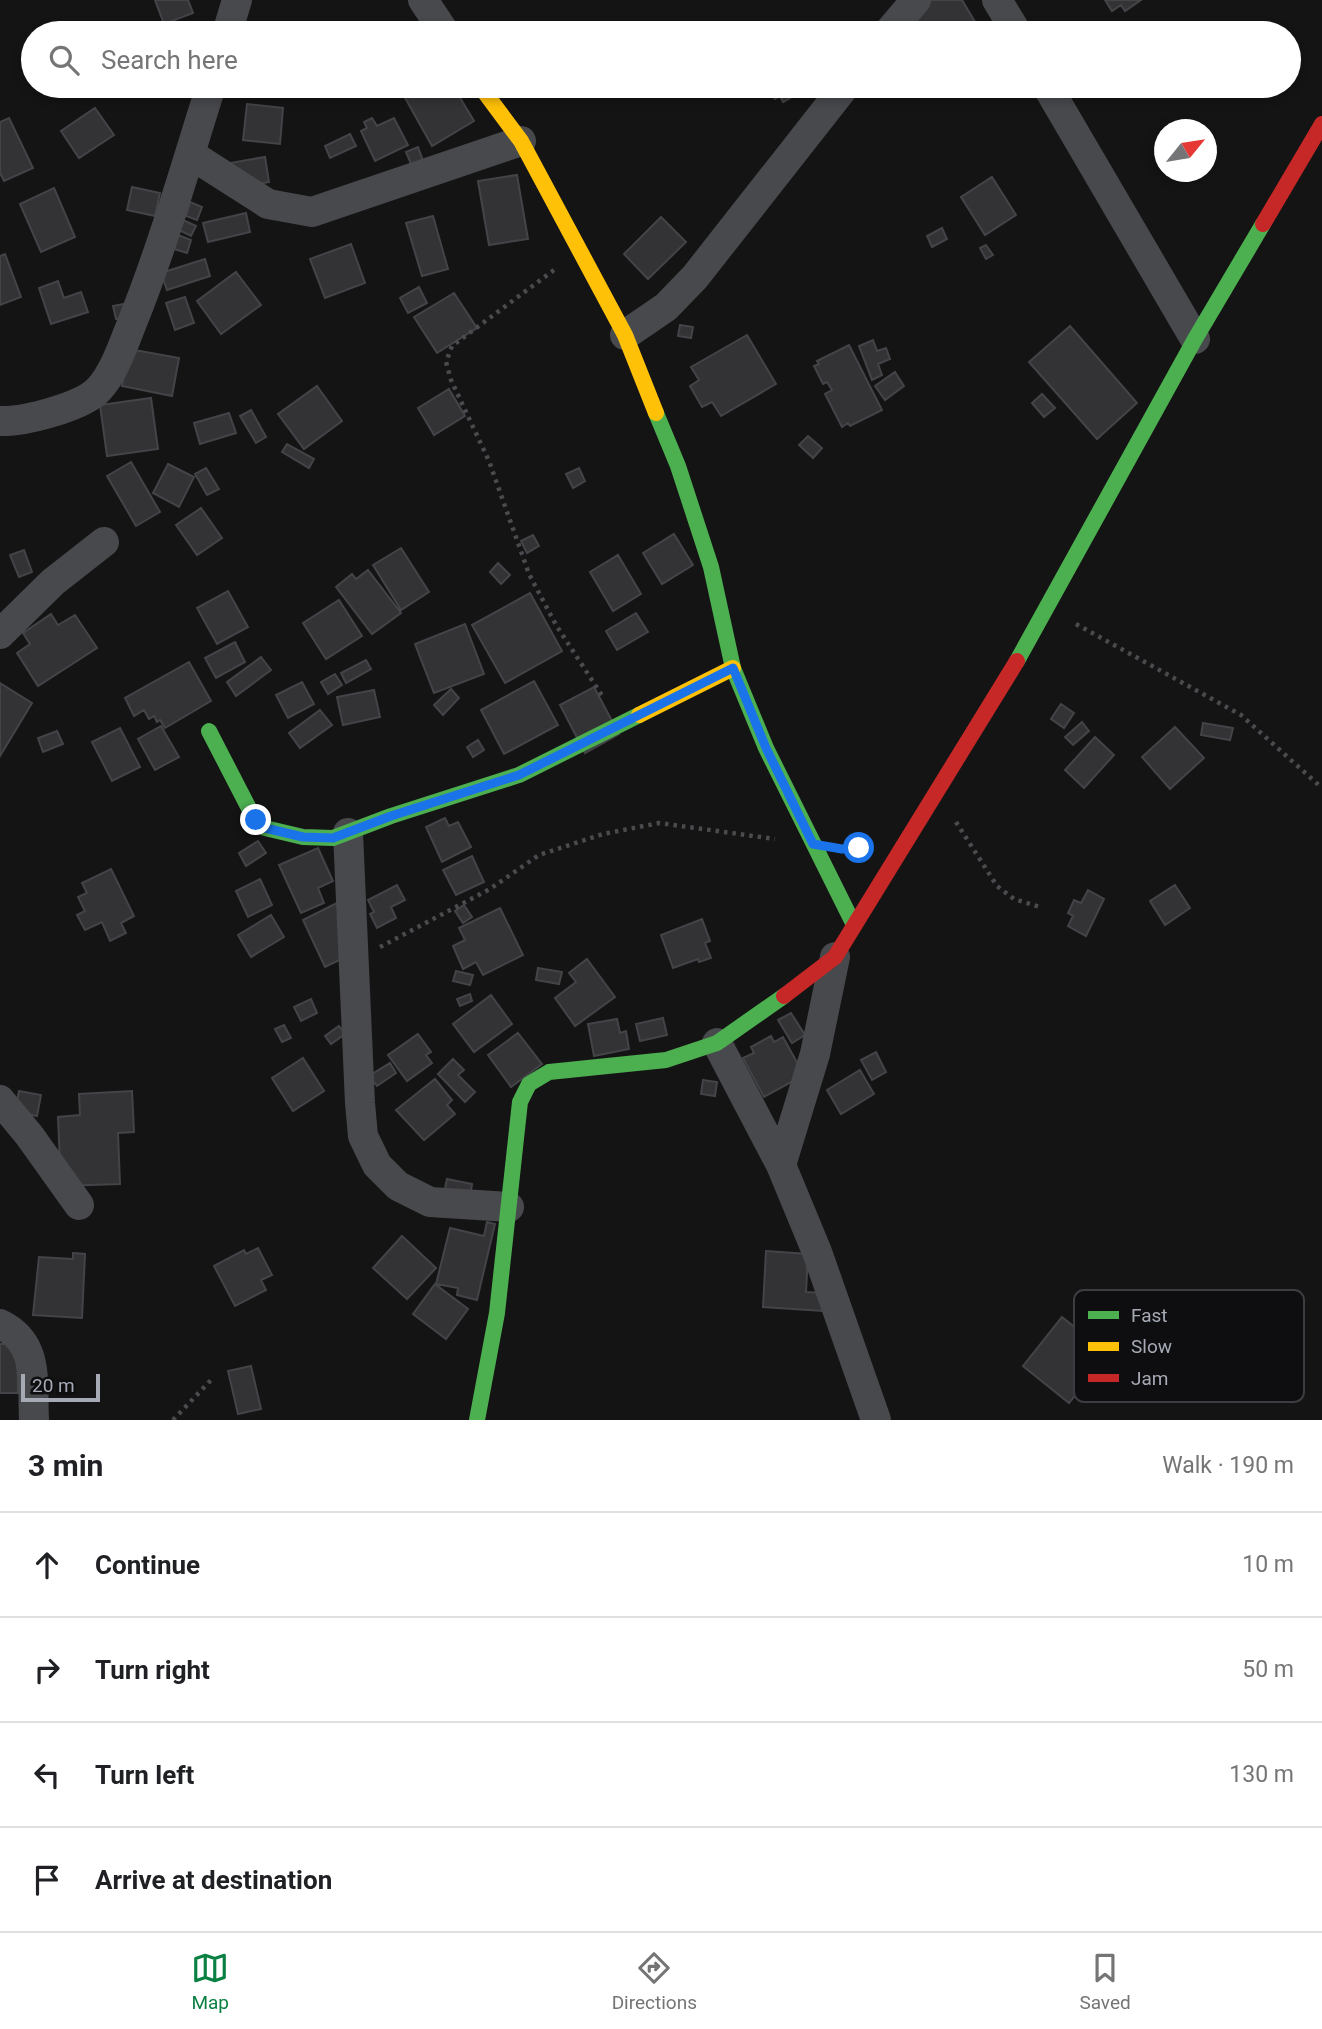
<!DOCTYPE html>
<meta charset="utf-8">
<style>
:root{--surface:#fff;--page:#f2f2f2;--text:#202124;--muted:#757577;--line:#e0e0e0;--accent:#0b8043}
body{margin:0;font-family:Roboto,sans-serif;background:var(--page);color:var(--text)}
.compass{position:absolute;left:1154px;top:119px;width:63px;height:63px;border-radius:50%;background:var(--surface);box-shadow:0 4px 10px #0003;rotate:60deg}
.scale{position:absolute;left:21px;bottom:18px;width:79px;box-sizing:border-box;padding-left:7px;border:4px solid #a5aab5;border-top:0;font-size:19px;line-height:24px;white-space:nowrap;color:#a5aab5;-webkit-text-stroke:5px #0e0e10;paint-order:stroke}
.stop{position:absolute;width:21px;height:21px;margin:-16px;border:5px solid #1a73e8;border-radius:50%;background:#fff}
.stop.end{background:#1a73e8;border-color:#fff;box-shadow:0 2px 7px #0008}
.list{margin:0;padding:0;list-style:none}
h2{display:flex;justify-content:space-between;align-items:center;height:91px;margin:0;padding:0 28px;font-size:30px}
h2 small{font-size:23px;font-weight:400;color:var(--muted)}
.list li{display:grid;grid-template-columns:46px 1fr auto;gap:21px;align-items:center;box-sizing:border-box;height:105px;padding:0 28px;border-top:2px solid var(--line)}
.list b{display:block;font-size:26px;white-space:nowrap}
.list em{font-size:23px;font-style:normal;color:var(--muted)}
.icon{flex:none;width:38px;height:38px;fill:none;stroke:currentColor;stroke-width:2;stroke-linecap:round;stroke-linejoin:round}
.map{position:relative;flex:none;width:1322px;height:1420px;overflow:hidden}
.search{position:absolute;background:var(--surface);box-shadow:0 4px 10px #0003;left:21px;right:21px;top:21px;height:77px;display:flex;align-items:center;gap:18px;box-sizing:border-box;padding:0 24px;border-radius:38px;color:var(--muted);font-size:26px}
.sheet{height:511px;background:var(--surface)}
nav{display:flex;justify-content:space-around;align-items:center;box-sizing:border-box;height:98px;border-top:2px solid var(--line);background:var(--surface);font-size:19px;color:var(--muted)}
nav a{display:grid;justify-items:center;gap:4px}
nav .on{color:var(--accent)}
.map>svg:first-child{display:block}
.building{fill:#333335;stroke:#434448;stroke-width:2}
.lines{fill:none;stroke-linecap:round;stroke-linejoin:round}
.path{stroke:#4a4b4f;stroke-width:4.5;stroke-dasharray:3.5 5;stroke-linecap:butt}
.street{stroke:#48494d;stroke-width:30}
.fast{stroke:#4caf50;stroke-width:16}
.slow{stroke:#ffc107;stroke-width:16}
.jam{stroke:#c62828;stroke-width:16}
.route{stroke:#1a73e8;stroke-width:9}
.key{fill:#0e0e10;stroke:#3b3d42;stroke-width:2}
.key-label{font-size:19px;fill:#a5aab5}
</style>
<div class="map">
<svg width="1322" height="1420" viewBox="0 0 1322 1420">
<rect width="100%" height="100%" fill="#141414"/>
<path class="building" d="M155,0h33l5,13 -29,11z
M926,0h36l16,27 -10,6h-42l-15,-24z
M1105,0h36l-16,11 -4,-6 -9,6z
M791,24l6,9h-22z
M245,86h24l-3,10 -22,-6z
M422,86h31l21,35 -42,25 -28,-50z
M767,86h27l-2,1 5,7 -14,8 -3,-6 -5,3z
M247,104l36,4 -3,36 -37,-4z
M95,108l19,27 -35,23 -18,-27z
M9,118l24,50 -29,13 -4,-8v-51z
M372,118l5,8 17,-8 14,27 -33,16 -14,-30 6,-3 -3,-6z
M350,134l6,12 -26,12 -5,-12z
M418,147l7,19 -11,5 -8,-19z
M265,157l4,25 -35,7 -4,-26z
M517,175l11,64 -39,6 -11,-64z
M992,177l24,38 -31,20 -24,-38z
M132,187l28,6 -5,23 -28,-6z
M54,188l21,49 -34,15 -21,-48z
M190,202l12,5 -5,13 -11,-4z
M246,213l4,19 -42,10 -5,-19z
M433,216l15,53 -26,7 -16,-53z
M661,217l25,25 -38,37 -24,-25z
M183,220l13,6 -5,10 -12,-6z
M942,228l5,11 -15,8 -5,-11z
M178,235l13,5 -4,13 -13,-4z
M351,244l14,39 -40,15 -15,-39z
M986,245l7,10 -7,4 -6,-11z
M5,254l16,43 -21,8v-49z
M205,259l5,17 -43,14 -6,-17z
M236,272l25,33 -40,29 -24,-33z
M58,281l6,17 17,-6 7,20 -37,12 -12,-36z
M419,287l8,16 -19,10 -8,-15z
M454,293l23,35 -40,25 -23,-36z
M185,297l9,26 -19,7 -9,-27z
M124,304l3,13 -11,2 -3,-13z
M680,325l13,2 -2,11 -13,-2z
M1070,326l67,77 -40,36 -68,-77z
M747,335l29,49 -55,32 -9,-14 -10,5 -12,-21 9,-6 -8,-13z
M873,340l4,11 9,-3 4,11 -12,5 4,11 -10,5 -13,-34z
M849,345l33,65 -32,16 -2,-3 -6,4 -17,-33 7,-4 -5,-8 -4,2 -9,-18 5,-2 -2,-3z
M129,349l50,9 -7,38 -50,-10z
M895,372l9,14 -19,14 -10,-14z
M317,386l25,35 -38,28 -26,-35z
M449,389l16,27 -31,19 -16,-27z
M1042,394l13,14 -11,9 -12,-14z
M151,398l7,51 -51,7 -7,-51z
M251,410l15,27 -10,6 -16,-27z
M229,413l7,20 -36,11 -6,-21z
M808,436l14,12 -9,10 -14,-13z
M287,444l27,15 -5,9 -27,-16z
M131,462l29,50 -24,14 -29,-50z
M168,464l26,13 -15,30 -26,-14z
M206,468l13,21 -12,6 -12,-21z
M579,468l6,13 -12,7 -7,-14z
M201,508l21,30 -25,17 -21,-30z
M674,534l19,31 -31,19 -19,-31z
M533,535l6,11 -12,7 -6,-12z
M401,548l28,44 -28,18 -28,-45z
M24,550l8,22 -13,5 -9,-22z
M618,555l23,39 -28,17 -23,-39z
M498,563l12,12 -9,9 -11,-12z
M368,570l33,43 -29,21 -36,-47 16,-13 4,5z
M228,591l20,36 -31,17 -20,-36z
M530,593l32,58 -57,32 -33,-58z
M339,600l23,36 -36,23 -23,-36z
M636,613l12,19 -31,18 -11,-19z
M51,614l7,11 17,-10 22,33 -59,38 -21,-33 13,-9 -7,-11z
M465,624l19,50 -50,19 -19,-49z
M235,642l10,20 -29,16 -11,-20z
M261,657l10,13 -35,26 -9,-14z
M366,660l5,9 -25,14 -5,-10z
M189,662l22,39 -46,27 -5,-8 -3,2 -3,-6 -5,3 -5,-9 -10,6 -9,-18z
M335,674l7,11 -14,9 -7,-12z
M534,681l24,44 -54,29 -23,-44z
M302,682l12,22 -26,14 -12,-23z
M0,683l32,20 -32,53z
M594,687l25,47 -34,19 -25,-48z
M451,689l8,9 -16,17 -9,-10z
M374,690l6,27 -37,8 -6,-28z
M1061,704l13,9 -10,15 -13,-9z
M320,710l12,15 -32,23 -11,-15z
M1082,722l7,9 -16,14 -8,-8z
M1203,723l30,5 -3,12 -29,-5z
M161,726l18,31 -24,13 -17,-31z
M1175,727l29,31 -34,31 -28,-32z
M120,728l20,39 -28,14 -20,-39z
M57,731l6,13 -20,8 -5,-14z
M1095,737l19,18 -30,33 -19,-18z
M478,740l6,10 -11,7 -6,-10z
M445,818l4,8 9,-4 13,25 -29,15 -16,-35z
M258,841l8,12 -20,13 -7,-13z
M318,848l15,33 -15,7 6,15 -23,10 -22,-48z
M472,856l12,26 -28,13 -13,-25z
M111,869l23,47 -13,7 5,10 -16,8 -8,-19 -17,8 -8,-15 8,-4 -7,-14 9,-4 -5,-10z
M260,879l12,26 -24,12 -12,-26z
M397,885l8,15 -14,7 5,11 -19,10 -7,-14 4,-2 -6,-12z
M1175,885l15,23 -25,17 -15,-24z
M1088,890l16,9 -18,37 -18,-10 5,-10 -5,-3 6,-13 7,3z
M337,903l15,51 -27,13 -22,-47z
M464,905l8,12 -9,6 -8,-12z
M500,908l23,47 -40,20 -7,-13 -13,7 -10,-23 12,-6 -6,-12z
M271,915l13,22 -33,20 -13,-22z
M702,919l8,22 -5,2 6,15 -12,4 -1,-3 -25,9 -12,-33z
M587,959l28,38 -40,29 -20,-28 21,-16 -7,-9z
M538,968l24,4 -3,12 -23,-4z
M456,971l17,4 -3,10 -17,-4z
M470,994l2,7 -12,5 -3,-7z
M491,995l21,29 -38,28 -21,-28z
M311,999l6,14 -16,8 -7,-14z
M791,1013l14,22 -13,8 -14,-23z
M663,1018l4,17 -27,6 -4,-17z
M617,1019l3,14 6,-2 3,18 -35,7 -6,-32z
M284,1025l7,13 -9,4 -7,-13z
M339,1026l6,8 -14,10 -6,-8z
M518,1033l24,31 -31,23 -23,-32z
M418,1034l13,18 -5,3 6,8 -25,18 -19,-26z
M771,1036l3,6 9,-5 21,38 -40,22 -21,-39 11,-5 -3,-6z
M876,1052l10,20 -14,8 -11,-20z
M303,1058l21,33 -31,20 -21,-33z
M453,1059l11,11 -6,5 17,17 -10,10 -27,-28z
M390,1063l6,10 -19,13 -8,-10z
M860,1070l14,24 -33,20 -14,-24z
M435,1079l17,21 -5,5 8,9 -31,26 -28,-30z
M703,1080l14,2 -2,14 -14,-2z
M19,1091l22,4 -4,21 -22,-5z
M132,1091l2,41 -16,1 2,51 -59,2 -3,-69 22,-2 -1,-21z
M447,1179l25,5 -2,14 -26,-5z
M487,1222l8,2 -18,76 -20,-5 1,-7 -22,-4 14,-56 34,8z
M402,1236l34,32 -29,31 -34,-31z
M258,1248l14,27 -11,5 5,10 -31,16 -21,-40 30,-16 2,4z
M766,1251l42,3 -2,38 18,1 -1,18 -60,-4z
M73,1253l12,1 -3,64 -49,-3 6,-58 34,2z
M435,1284l33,25 -22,30 -33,-25z
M1062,1317l46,37 -39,49 -46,-37z
M0,1344h17l1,49h-18z
M251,1366l10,43 -23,5 -10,-43z"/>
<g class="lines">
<path class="path" d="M554,270l-102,76 -6,16 5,18 38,81 40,113 27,51 47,72
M1076,624l165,91 81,73
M956,822l41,64 17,13 26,8
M380,947l110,-58 49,-34 64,-21 56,-11 116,16
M173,1420l39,-41"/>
<path class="street" d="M423,0l22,33
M997,0l20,33
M227,33l10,-33
M888,33l28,-33
M1047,86l148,253
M190,154l78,50 44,8 209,-71
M625,335l41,-28 29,-30 150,-191
M0,421c23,1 83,-14 99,-32 15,-16 25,-46 33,-66 31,-77 54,-158 79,-237
M0,634l53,-52 51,-40
M348,833l12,270 3,33 14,29 21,21 32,16 79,5
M717,1043l64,122 36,87 59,168
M0,1100l29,35 50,70
M781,1165l34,-111 20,-97
M0,1324c40,19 32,58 34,96"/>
<path class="fast" d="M656,413l22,53 33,101 22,101 33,80 88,177
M1017,661l178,-322 68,-115
M209,731l46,89 10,8 38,9 30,1 58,-22 128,-41 120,-60
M477,1420l20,-107 23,-211 9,-18 20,-12 117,-12 51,-17 67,-47"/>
<path class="slow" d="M480,86l41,55 104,194 31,78
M639,715l94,-47"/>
<path class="jam" d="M1263,224l59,-100
M784,996l51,-39 182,-296"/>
</g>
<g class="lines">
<path class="route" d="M256,820l9,8 38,9 30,1 58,-22 128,-41 214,-107 33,80 47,96 29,5 17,-1"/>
</g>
<rect x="1074" y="1290" width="230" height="112" rx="10" class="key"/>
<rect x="1088" y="1311" width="31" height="8" fill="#4caf50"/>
<rect x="1088" y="1342" width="31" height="9" fill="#ffc107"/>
<rect x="1088" y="1374" width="31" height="8" fill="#c62828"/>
<g class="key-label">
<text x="1131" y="1322">Fast</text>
<text x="1131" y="1353">Slow</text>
<text x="1131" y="1385">Jam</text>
</g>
</svg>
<svg class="compass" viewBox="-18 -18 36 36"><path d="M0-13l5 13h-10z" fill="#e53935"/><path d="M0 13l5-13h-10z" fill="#757577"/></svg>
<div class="scale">20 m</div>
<div class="stop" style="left:859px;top:848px"></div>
<div class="stop end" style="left:256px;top:820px"></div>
<div class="search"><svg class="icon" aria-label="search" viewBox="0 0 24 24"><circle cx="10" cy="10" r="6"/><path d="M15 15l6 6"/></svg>Search here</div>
</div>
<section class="sheet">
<h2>3 min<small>Walk · 190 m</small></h2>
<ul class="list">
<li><svg class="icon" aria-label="ahead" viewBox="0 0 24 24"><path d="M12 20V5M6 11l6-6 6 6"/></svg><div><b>Continue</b></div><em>10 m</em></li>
<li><svg class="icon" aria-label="right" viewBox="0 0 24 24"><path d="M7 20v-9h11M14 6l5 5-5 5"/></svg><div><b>Turn right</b></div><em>50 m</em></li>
<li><svg class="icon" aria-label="left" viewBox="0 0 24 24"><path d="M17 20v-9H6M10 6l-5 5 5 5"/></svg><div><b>Turn left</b></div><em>130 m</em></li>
<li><svg class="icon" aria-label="arrive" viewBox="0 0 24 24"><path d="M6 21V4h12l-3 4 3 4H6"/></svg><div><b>Arrive at destination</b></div></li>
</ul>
</section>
<nav>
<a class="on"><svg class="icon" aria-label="map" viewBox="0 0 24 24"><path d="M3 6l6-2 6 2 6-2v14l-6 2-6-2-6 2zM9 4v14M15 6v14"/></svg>Map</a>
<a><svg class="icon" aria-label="directions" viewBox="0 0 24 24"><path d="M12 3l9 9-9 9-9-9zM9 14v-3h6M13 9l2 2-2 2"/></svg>Directions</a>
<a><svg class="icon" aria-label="saved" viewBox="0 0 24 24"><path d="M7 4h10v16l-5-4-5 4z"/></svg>Saved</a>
</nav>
